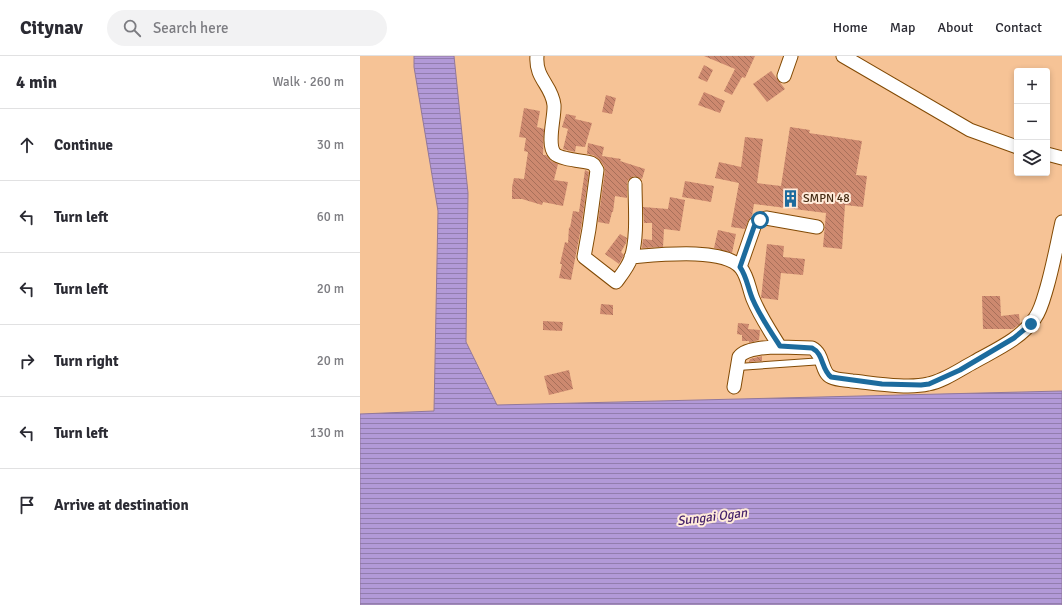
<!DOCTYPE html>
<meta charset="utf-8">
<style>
:root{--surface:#fff;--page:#f2f2f3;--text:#2b2b33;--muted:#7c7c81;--line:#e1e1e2}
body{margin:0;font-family:Signika,sans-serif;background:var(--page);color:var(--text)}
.controls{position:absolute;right:12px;top:12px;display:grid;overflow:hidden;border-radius:4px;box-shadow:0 2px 6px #0003}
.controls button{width:36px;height:36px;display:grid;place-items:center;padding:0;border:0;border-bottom:1px solid var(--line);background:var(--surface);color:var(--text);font:20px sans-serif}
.stop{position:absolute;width:12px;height:12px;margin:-9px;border:3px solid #1c6b9d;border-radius:50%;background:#fff}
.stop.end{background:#1c6b9d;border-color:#fff;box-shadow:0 1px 4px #0008}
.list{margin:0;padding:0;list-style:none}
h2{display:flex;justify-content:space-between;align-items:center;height:52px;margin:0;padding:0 16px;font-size:17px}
h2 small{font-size:13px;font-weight:400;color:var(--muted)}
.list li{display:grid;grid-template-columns:26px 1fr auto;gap:12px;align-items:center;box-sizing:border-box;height:72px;padding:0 16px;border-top:1px solid var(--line)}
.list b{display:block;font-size:15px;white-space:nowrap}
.list em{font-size:13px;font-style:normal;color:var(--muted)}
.icon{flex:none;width:22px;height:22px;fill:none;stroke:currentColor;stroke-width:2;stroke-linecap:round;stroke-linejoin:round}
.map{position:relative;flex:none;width:702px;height:549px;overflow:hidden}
header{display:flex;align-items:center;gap:24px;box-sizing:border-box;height:56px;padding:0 20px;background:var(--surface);border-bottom:1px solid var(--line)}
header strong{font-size:19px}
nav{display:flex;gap:22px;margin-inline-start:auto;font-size:14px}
.search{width:280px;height:36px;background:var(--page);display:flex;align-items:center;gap:10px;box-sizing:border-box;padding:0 14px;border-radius:22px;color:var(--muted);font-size:15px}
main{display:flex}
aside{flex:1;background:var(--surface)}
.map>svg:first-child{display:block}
.water{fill:url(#water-rules);stroke:#91789c}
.building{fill:url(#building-back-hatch)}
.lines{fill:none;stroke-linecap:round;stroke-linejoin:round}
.service-casing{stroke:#824a05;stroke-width:8}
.minor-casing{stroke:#824a05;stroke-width:15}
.service{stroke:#fff;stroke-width:6}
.minor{stroke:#fff;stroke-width:13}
.route{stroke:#1c6b9d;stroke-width:5}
.labels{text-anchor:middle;stroke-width:4;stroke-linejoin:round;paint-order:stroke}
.poi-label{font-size:12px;fill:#442b13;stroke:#ffebda;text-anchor:start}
.water-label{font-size:13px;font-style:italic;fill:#44216a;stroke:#ffebda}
</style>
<header>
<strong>Citynav</strong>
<div class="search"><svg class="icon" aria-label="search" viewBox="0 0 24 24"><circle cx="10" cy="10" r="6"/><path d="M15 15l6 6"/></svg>Search here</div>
<nav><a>Home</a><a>Map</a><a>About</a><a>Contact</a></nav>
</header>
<main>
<aside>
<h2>4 min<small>Walk · 260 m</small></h2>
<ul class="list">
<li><svg class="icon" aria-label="ahead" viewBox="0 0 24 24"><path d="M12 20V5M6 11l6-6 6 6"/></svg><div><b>Continue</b></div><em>30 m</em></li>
<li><svg class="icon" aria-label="left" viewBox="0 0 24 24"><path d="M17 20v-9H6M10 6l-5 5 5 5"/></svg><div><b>Turn left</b></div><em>60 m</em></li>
<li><svg class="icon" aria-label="left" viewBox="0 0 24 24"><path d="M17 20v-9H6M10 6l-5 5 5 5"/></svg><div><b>Turn left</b></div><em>20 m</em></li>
<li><svg class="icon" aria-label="right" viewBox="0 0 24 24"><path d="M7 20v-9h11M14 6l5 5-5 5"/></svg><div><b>Turn right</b></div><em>20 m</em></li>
<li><svg class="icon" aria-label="left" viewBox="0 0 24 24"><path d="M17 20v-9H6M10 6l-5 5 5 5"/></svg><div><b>Turn left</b></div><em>130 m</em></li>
<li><svg class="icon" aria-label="arrive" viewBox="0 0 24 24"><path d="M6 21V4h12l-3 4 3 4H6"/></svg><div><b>Arrive at destination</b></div></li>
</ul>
</aside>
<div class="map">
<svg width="702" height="549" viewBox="0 0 702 549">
<defs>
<pattern id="water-rules" width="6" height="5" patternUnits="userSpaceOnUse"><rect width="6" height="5" fill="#b299d7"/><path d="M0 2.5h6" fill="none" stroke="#927dad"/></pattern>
<pattern id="building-back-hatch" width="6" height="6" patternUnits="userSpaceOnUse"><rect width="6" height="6" fill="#cd896f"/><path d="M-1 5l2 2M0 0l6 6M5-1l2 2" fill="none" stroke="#a8705a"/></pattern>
</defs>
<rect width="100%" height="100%" fill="#f6c396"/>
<path class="water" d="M54,0h40l14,137 -2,149 31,63 565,-14v214h-702v-191l74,-3 4,-200 -24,-144z"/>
<path class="building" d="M344,0h51l-10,22 -3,-1 -10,18 -8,-4 11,-22z
M344,9l9,5 -6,12 -9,-4z
M411,15l14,18 -18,13 -14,-18z
M344,36l21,9 -5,12 -22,-8z
M246,39l10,3 -4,16 -10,-2z
M164,52l16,3 -3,16 7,2 -1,26h3l5,6 7,3 -4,16 14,2 -5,24 -20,-4 -1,3 -20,-6h-10v-12l2,-9 10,1 4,-27 -4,-1 2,-13 -7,-1z
M206,58l10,2 -1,3 17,4 -7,24 -9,-1 -1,6 -12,-3 5,-20 -6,-2z
M430,71l20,3 -1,3 53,8 -6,34 11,1 -4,31 -18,-2 -3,44 -19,-2 3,-34 -72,-9 -2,12 -4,5 -3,8 -14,-2 8,-44 -24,-5 4,-16 22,5 4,-30 18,2 -6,44 24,3z
M228,87l16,4 -2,9 19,3 -1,2 25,8 -3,10 -8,-3 -6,4 -1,4v14l-12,-2 -2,16h-1l-3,12 -11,-2 7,-51 -1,-5 -5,-7 -6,-4 -6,-1z
M225,114l4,2 -8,56 -10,52 -12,-2 3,-14h-2l5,-22 3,1 1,-16 1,1 3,-17 6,1z
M325,125l29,5 -3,16 -29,-5z
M310,141l15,3 -5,31 -16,-2 -1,18 -21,1 1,-9 9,1v-17h-8l-1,-16 25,2z
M358,174l18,4 -4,19 -18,-5z
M260,178l7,4 -1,5 -5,9 3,3 -5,9 -14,-10z
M407,188l17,2 -1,11 22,2 -2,16 -22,-2 -3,27 -17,-2z
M622,240h18l1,20 18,-2 1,10 -7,5h-30z
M241,248l12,1v10l-13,-1z
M183,265l20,1 -1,9 -19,-1z
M378,267l11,1 -1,5 12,1 -1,10 -10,3v-2h-7v-6l-5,-1z
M402,300v5l-13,1 1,-3z
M209,314l4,19 -24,6 -5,-19z"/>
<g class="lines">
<defs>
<path id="service" d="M378,311l85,-6"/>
<path id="minor" d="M177,0c-2,23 15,29 17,49 1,12 -8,40 1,49 5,5 28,7 36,9l3,2 3,5 -8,59 -5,28 32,25c6,-8 12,-15 15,-24 7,-20 4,-53 4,-74
M483,0l127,74 47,17
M424,20l7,-20
M687,98l15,4
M271,201c26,-2 93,-10 110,11 7,9 8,21 12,31 7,17 17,32 27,48l32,1c12,6 9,25 19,29 6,3 15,3 21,4 21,2 56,8 76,3 16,-3 31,-14 46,-22 21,-12 47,-23 61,-44 6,-8 9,-21 12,-31 6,-21 10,-43 15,-65
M380,211l15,-43 5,-4 6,-2 51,9
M374,331l5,-30c6,-9 31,-10 41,-10"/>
</defs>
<use href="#service" class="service-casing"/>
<use href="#minor" class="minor-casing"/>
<use href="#service" class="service"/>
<use href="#minor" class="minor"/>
</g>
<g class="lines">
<path class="route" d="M400,164l-5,4 -15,43c7,10 8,22 13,33 7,16 17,31 27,46l32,2c12,6 9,21 19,29l51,7 39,1 8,-1 31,-14 54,-32 17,-14"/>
</g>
<defs>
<symbol id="building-bare" viewBox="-9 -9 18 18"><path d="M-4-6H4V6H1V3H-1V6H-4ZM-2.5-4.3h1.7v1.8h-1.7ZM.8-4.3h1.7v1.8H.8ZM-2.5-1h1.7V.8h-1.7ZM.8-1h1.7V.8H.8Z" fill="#1c6b9d" stroke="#ffebda" stroke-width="2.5" paint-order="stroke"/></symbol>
</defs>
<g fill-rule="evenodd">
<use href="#building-bare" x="418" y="130" width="25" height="25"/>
</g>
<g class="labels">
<g class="poi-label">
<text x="443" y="146">SMPN 48</text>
</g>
<g class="water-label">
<text transform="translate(352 460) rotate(-7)" y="5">Sungai Ogan</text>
</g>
</g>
</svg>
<div class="controls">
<button>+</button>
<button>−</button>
<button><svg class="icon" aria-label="layers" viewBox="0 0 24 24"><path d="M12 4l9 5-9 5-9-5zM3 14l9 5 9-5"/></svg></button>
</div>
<div class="stop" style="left:400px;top:164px"></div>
<div class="stop end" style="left:671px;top:268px"></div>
</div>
</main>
